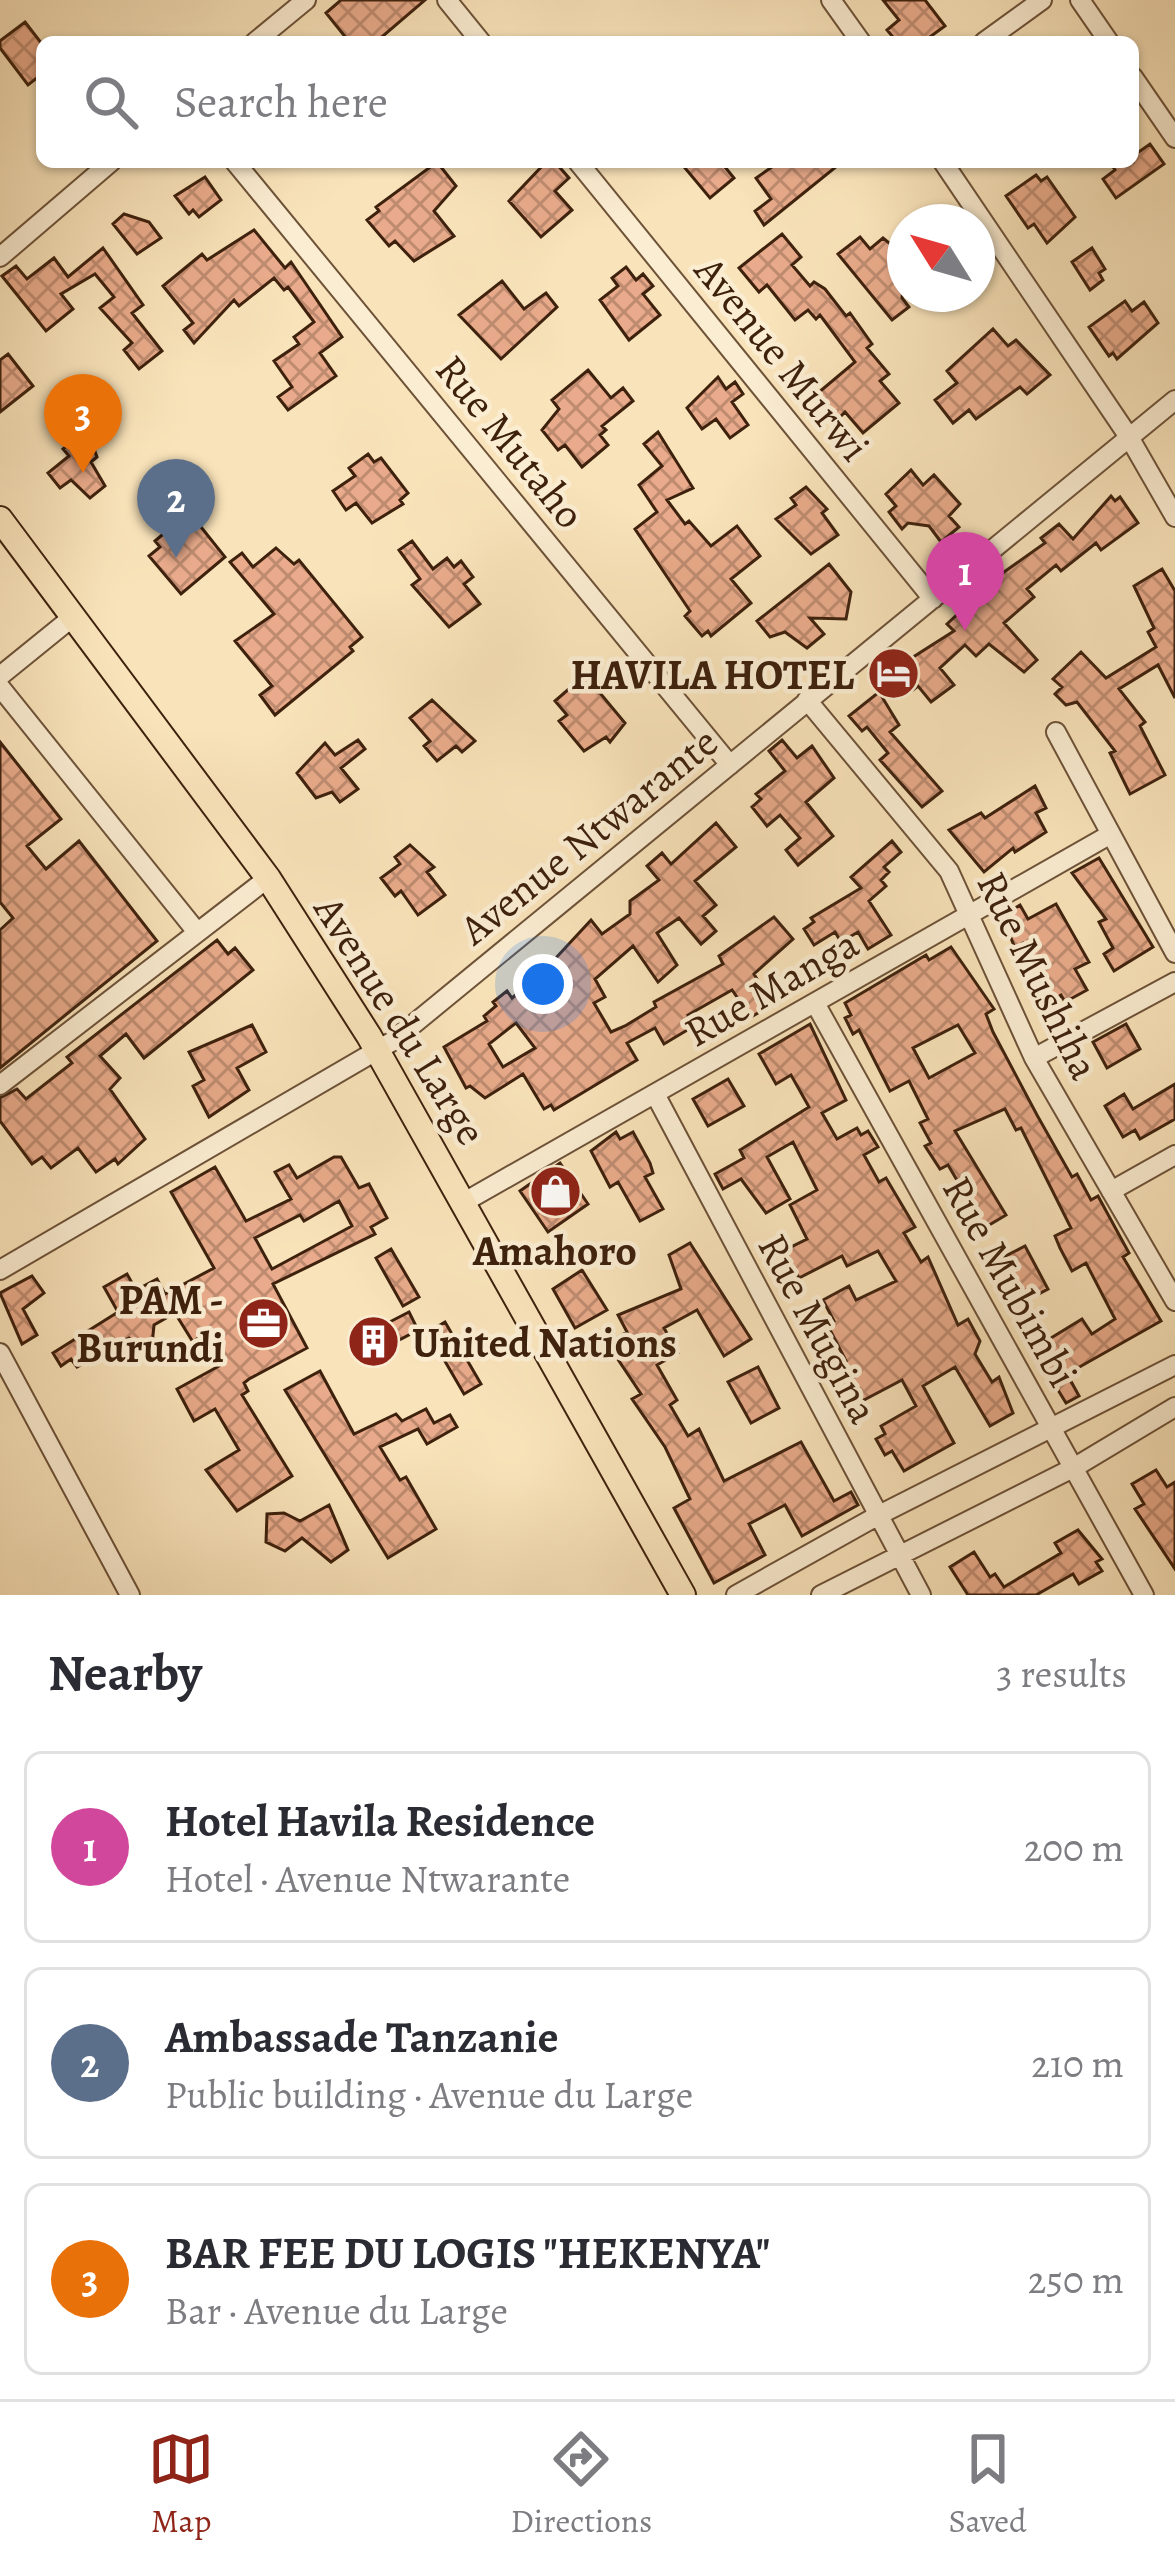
<!DOCTYPE html>
<meta charset="utf-8">
<style>
:root{--surface:#fff;--page:#f2f2f3;--text:#2b2b33;--muted:#7c7c81;--line:#e1e1e2;--accent:#8f2418}
body{margin:0;font-family:Alegreya,serif;background:var(--page);color:var(--text)}
.compass{position:absolute;left:887px;top:204px;width:108px;height:108px;border-radius:50%;background:var(--surface);box-shadow:0 3px 9px #0004;rotate:307deg}
.you{position:absolute;left:543px;top:984px;width:42px;height:42px;margin:-30px;border:9px solid #fff;border-radius:50%;background:#1a73e8;box-shadow:0 0 0 18px #1a73e833}
.badge{display:grid;place-items:center;width:78px;height:78px;border-radius:50%;background:var(--accent);color:#fff;font-size:39px;font-weight:700}
.pin{position:absolute;translate:-50% -99px;filter:drop-shadow(0 3px 6px #0008)}
.pin::after{content:'';position:absolute;top:63px;width:42px;height:36px;background:inherit;clip-path:polygon(0 0,100% 0,50% 100%)}
.list{margin:0;padding:0;list-style:none}
h2{display:flex;justify-content:space-between;align-items:center;height:156px;margin:0;padding:0 48px;font-size:51px}
h2 small{font-size:39px;font-weight:400;color:var(--muted)}
.list li{display:grid;grid-template-columns:78px 1fr auto;gap:36px;align-items:center;box-sizing:border-box;height:192px;margin:0 24px 24px;padding:0 24px;border:3px solid var(--line);border-radius:18px}
.list b{display:block;font-size:45px;white-space:nowrap}
.list p{margin:0;font-size:39px;white-space:nowrap;color:var(--muted)}
.list em{font-size:39px;font-style:normal;color:var(--muted)}
.icon{flex:none;width:66px;height:66px;fill:none;stroke:currentColor;stroke-width:2;stroke-linecap:round;stroke-linejoin:round}
.map{position:relative;flex:none;width:1175px;height:1595px;overflow:hidden}
.search{position:absolute;background:var(--surface);box-shadow:0 3px 9px #0004;left:36px;right:36px;top:36px;height:132px;display:flex;align-items:center;gap:30px;box-sizing:border-box;padding:0 42px;border-radius:18px;color:var(--muted);font-size:45px}
.sheet{height:804px;background:var(--surface)}
nav{display:flex;justify-content:space-around;align-items:center;box-sizing:border-box;height:168px;border-top:3px solid var(--line);background:var(--surface);font-size:33px;color:var(--muted)}
nav a{display:grid;justify-items:center;gap:6px}
nav .on{color:var(--accent)}
.map>svg:first-child{display:block}
.building{fill:url(#building-cross-hatch);stroke:#3e210d;stroke-width:3;fill-rule:evenodd}
.lines{fill:none;stroke-linecap:round;stroke-linejoin:round}
.minor-casing{stroke:#6d5238;stroke-width:22}
.major-casing{stroke:#3e210d;stroke-width:28}
.minor{stroke:#fbedd2;stroke-width:18}
.major{stroke:#f9e3ba;stroke-width:24}
.labels{text-anchor:middle;stroke-width:9;stroke-linejoin:round;paint-order:stroke}
.street-label{font-size:42px;fill:#3e210d;stroke:#fbedd2}
.poi-label{font-size:42px;font-weight:bold;fill:#3e210d;stroke:#fbedd2;text-anchor:end}
</style>
<div class="map">
<svg width="1175" height="1595" viewBox="0 0 1175 1595">
<defs>
<pattern id="building-cross-hatch" width="8" height="8" patternUnits="userSpaceOnUse" patternTransform="scale(3)"><rect width="8" height="8" fill="#e9ab8b"/><path d="M0 0l8 8M0 8l8-8" fill="none" stroke="#be8b70"/></pattern>
</defs>
<rect width="100%" height="100%" fill="#f9e3ba"/>
<filter id="stains"><feTurbulence type="fractalNoise" baseFrequency=".00167" numOctaves="4"/><feColorMatrix values="0 0 0 0 .2 0 0 0 0 .09 0 0 0 0 .02 0 0 0 .5 -.17"/></filter>
<radialGradient id="worn" r=".72"><stop offset=".6" stop-color="#630" stop-opacity="0"/><stop offset="1" stop-color="#630" stop-opacity=".3"/></radialGradient>
<path class="building" d="M341,0h84l-49,42 -29,-3 -21,-26z
M883,0h42l20,26 -22,16h-26l-10,-12 12,-10z
M25,22l17,22v30l-14,11 -28,-37v-7z
M1150,144l14,20 -48,34 -13,-19 12,-9 -5,-8h23v-6z
M437,162l19,24 -22,25 20,25 -40,25 -19,-20 -6,5 -22,-26 12,-9 -3,-4z
M546,162h9l14,16 -14,13 17,19 -31,27 -32,-36z
M680,162h41l13,16 -24,20z
M768,162h74l-78,63 -9,-14 16,-12 -15,-21 16,-11z
M1036,175l5,6 6,-4 28,40 -28,26 -13,-19 -6,4 -22,-32z
M205,177l16,23 -22,17 -6,-7 -4,4 -14,-18z
M124,214l25,8 12,16 -24,16 -24,-30z
M254,230l31,38 6,-6 51,75 -22,16 16,23 -48,34 -10,-13 14,-10 -18,-26 25,-17 -5,-7 20,-15 -26,-35 -4,3 -10,-12 -35,28 -5,-6 -40,43 -10,-13 9,-7 -30,-37 39,-32 5,6z
M782,234l19,23 -9,8 18,21 4,-4 11,7 21,27 4,-3 22,31 -5,4 22,26 -9,7 19,22 -36,30 -18,-21 -6,6 -21,-25 37,-31 -35,-47 -4,4 -8,-9 -13,10 -28,-35 -8,7 -20,-24z
M860,237l10,12 13,-11 22,18 -3,42 7,9 -17,13 -54,-66z
M103,248l40,57 -11,8 30,38 -23,18 -15,-19 8,-7 -32,-35 14,-11 -19,-23 -34,20 12,15 -27,22 -44,-55 14,-10 11,13 27,-21 14,19z
M1092,248l13,21 -6,4 4,7 -13,10 -18,-28z
M626,267l10,13 7,-6 10,12 -10,8 17,21 -31,25 -29,-40 18,-14 -6,-8z
M502,281l22,28 22,-16 11,14 -56,52 -42,-44z
M1125,301l7,10 12,-9 14,21 -41,36 -4,-6 -4,3 -20,-29z
M993,329l15,17 8,-6 34,35 -23,19 -7,-7 -44,32 -7,-9 -16,13 -18,-23 22,-17 -10,-12z
M8,354l25,32 -33,26v-52z
M588,370l23,28 12,-10 10,13 -31,25 4,4 -6,5 8,10 -26,22 -17,-22 -7,5 -16,-20 17,-21 -7,-9z
M718,377l8,12 9,-7 8,12 -11,8 16,23 -18,13 -14,-19 -14,10 -15,-21z
M658,432l35,56 -26,12 18,24 4,-3 22,25 26,-20 23,30 -29,23 20,24 -40,33 -3,-5 -6,5 -17,-20 5,-5 -55,-82 22,-17 -18,-27 23,-19 -18,-22z
M82,433l11,13 4,11 -6,5 14,24 -15,12 -19,-18 -11,8 -12,-15 21,-17 -6,-7z
M368,454l6,8 7,-4 27,35 -8,7 3,4 -31,19 -16,-20 -10,7 -13,-19 22,-15 -6,-8z
M911,470l12,15 11,-10 26,29 -11,12 10,11 -18,15 -12,-16 -21,-3 -6,6 -13,-17 7,-6 -10,-12z
M806,487l21,22 -5,4 16,22 -27,19 -35,-35 20,-14 -5,-7z
M1111,496l4,5 5,-4 18,26 -37,27 -5,-7 -35,28 -5,-6 -29,24 7,8 -30,26 33,37 -13,12 -35,-28 -13,12 -11,-11 -25,23 14,17 -23,17 -13,-16 -5,4 -17,-22 58,-37 -7,-7 13,-12 5,6 33,-34 -4,-5 51,-36 -4,-5 18,-14 14,15z
M189,512l36,45 -44,37 -32,-38 11,-9 -5,-6z
M412,541l21,28 14,-11 7,9 7,-6 12,16 -9,7 16,20 -31,23 -37,-42 8,-6 -21,-29z
M276,548l18,16 5,-4 63,77 -12,10 3,4 -78,64 -15,-20 12,-9 -37,-45 39,-27 -44,-52 12,-9 11,14z
M829,564l22,28 -5,27 -36,-1 14,16 -17,14 -22,-16 -15,5 -13,-16z
M1162,569l13,22v107l-17,-33 -39,24 26,33 -5,4 25,49 -35,19 -20,-41 5,-2 -38,-49 -11,3 -11,-11 7,-7 -9,-8 28,-27 25,26 50,-31 -8,-15 6,-4 -20,-42z
M585,675l40,48 -15,19 -4,-5 -22,14 -25,-30 8,-6 -12,-14z
M879,692l20,33 -9,7 52,59 -20,16 -42,-47 8,-7 -21,-26 -5,4 -13,-15z
M432,700l43,41 -13,11 -6,-6 -19,15 -13,-15 6,-5 -20,-23z
M358,740l7,9 -24,19 17,21 -18,13 -8,-10 -16,6 -19,-25 28,-30 10,12z
M782,740l15,18 15,-12 22,32 -28,24 27,34 -35,29 -12,-15 14,-12 -20,-23 -13,11 -15,-19 9,-8 -5,-5 29,-23 -16,-20z
M0,742l61,77 -34,27 19,23 33,-28 78,100 -157,127v-138l13,-12 -13,-16z
M1035,786l11,22 -10,5 10,19 -31,20 -2,-4 -29,24 -35,-42 32,-17 4,5z
M716,823l20,24 -41,34 21,24 -13,11 13,15 -15,13 -22,-26 -22,15 20,32 -19,17 -25,-36 -38,33 10,18 -11,6 17,29 14,-6 31,-19 -2,-5 69,-38 -4,-8 55,-39 19,22 -39,35 18,31 -21,12 -19,-27 -44,25 6,11 -30,18 -9,-16 -28,15 10,17 -83,50 -3,-5 -7,4 -21,-35 -38,24 -15,-12 -4,2 -22,-41 43,-26 -3,-5 12,-10 -3,-4 14,-11 5,7 30,-25 49,-53 11,14 28,-20v-13l29,-21 -12,-14 15,-13 9,11zM516,1023l19,25 -32,19 -14,-23z
M892,841l9,11 -17,15 5,5 -8,8 5,6 -17,15 22,34 -23,14 -10,-17 -17,10 -6,-10 -21,13 -10,-16 10,-7 -3,-4 50,-30 -10,-11z
M410,845l24,22 -7,5 18,23 -27,20 -17,-24 -6,5 -14,-18 19,-14 -5,-7z
M1099,858l54,89 -39,24 -10,-17 9,-6 -14,-26 7,-3 -34,-46z
M1056,904l33,58 -14,7 12,21 -22,12 -4,-7 -12,7 -17,-31 5,-3 -14,-25 -8,5 -13,-32 18,-11 8,14z
M217,940l11,14 7,-6 18,22 -109,88 -18,-24 -26,22 20,22 -10,11 35,50 -27,25 -3,-5 -19,13 -18,-24 -27,20 -9,-11 -10,7 -32,-43v-23l17,-9 9,10 46,-36 -5,-6z
M951,947l43,62 -8,5 7,18 44,83 35,62 5,-3 14,26 7,-4 31,57 -6,4 38,64 -94,53 12,22 -13,7 -33,-54 49,-30 10,15 23,-15 -29,-56 -14,8 -12,-23 -5,-12 16,-8 -50,-100 -5,2 -11,-21 -50,22 51,84 -22,13 -18,-21 5,-3 -23,-39 -8,4 -15,-23 6,-3 -11,-20 8,-4 -19,-38 -19,10 -31,-61 -6,4 -8,-16 6,-3 -6,-12 81,-48 3,5zM958,1025l17,28 -46,25 -16,-30z
M810,1024l36,76 -24,13 15,26 20,-11 4,7 7,-4 10,16 -14,8 15,27 7,-4 29,49 -11,6 17,29 7,-5 30,68 10,-6 12,22 -5,13 17,28 7,-5 14,36 -23,13 -35,-59 -32,19 31,57 -50,28 -12,-20 -7,4 -9,-16 9,-5 -4,-8 35,-20 -14,-26 -40,21 -6,-11 -7,3 -13,-26 10,-6 -19,-37 7,-3 -11,-21 26,-14 7,14 40,-19 -18,-30 -31,15 -5,-10 -43,22 -14,-28 22,-11 -17,-34 27,-15 -24,-48 -26,15 23,42 -24,14 -25,-34 -18,10 -8,-15 29,-16 -4,-8 69,-43 -18,-32 -15,9 -17,-30z
M1126,1024l14,25 -33,19 -14,-26z
M252,1025l14,27 -29,16 12,22 -40,27 -16,-31 11,-6 -15,-28z
M728,1079l16,27 -36,20 -15,-27z
M1175,1084v35l-35,20 -5,-9 -12,7 -18,-31 19,-12 9,15z
M616,1132l4,7 13,-7 17,31 3,10 -8,4 18,32 -23,12 -22,-39 -8,5 -19,-36z
M334,1157h7l18,31 10,-4 18,34 -16,9 4,7 -102,50 34,64 -58,31 -5,4 4,8 -6,4 50,81 -55,35 -31,-41 33,-20 -24,-41 -21,12 -17,-32 42,-23 -18,-30 -8,6 -18,-29 -21,12 -2,20 -7,3 -16,-10 -52,29 -6,-8 -10,7 -8,-13 65,-41 -14,-25 23,-13 9,16 21,-11 8,15 49,-26 -43,-76 44,-25 31,54 45,-22 -16,-27 14,-7 8,13zM339,1201l13,25 -80,43 -17,-31 45,-23 4,6z
M560,1163l28,41 -40,28 -28,-41z
M690,1243l61,96 -27,17 -27,-46 -33,18 14,25 -21,12 20,35 -7,5 18,31 11,-7 25,52 77,-39 33,59 17,-9 7,13 -56,31 -17,-31 -36,19 16,31 -51,28 -40,-75 16,-9 -25,-52 -33,-48 9,-5 -34,-51 20,-11 -9,-17 63,-26 -12,-34z
M1025,1246l23,43 -23,12 -24,-30 6,-3 -5,-10z
M391,1249l28,48 -16,9 -27,-48z
M582,1270l25,40 -32,18 -22,-39z
M32,1276l12,17 -21,16 14,26 -15,9 -22,-51z
M409,1312l9,18 -32,17 -10,-18z
M445,1322l36,62 -17,10 -36,-62z
M758,1367l21,41 -28,15 -23,-41z
M320,1371l34,63 42,-20 6,7 24,-12 8,14 16,-8 7,12 -30,17 -9,-15 -38,18 20,33 6,-3 30,52 -48,29 -103,-168z
M1156,1470l11,17 8,-5v87l-40,-60 9,-5 -12,-20z
M329,1505l19,45 -17,12 -29,-24 -17,13 -19,-9 1,-28 17,-1 16,8z
M1078,1530l24,29 -6,3 6,9 -23,13 -6,-10 -37,21h-68l-18,-28 24,-15 16,25 5,-3 9,13 57,-34 -6,-10z"/>
<g class="lines">
<defs>
<path id="minor" d="M447,0l34,42
M831,0l30,42
M1080,0l29,42
M255,42l51,-42
M984,42l58,-42
M1133,77l42,61
M235,162l495,603
M578,162l355,437
M943,162l186,275 46,80
M0,257l111,-95
M0,676l74,-60
M0,687l197,245
M807,700l142,171 85,187 141,243
M1056,732l119,221
M815,1003l329,592
M1034,1058l141,-76
M0,1085l268,-207
M655,1094l266,501
M1111,1191l64,-36
M466,1201l645,-367
M0,1270l393,-229 782,-641
M0,1353l130,242
M736,1595l141,-79 298,-151
M821,1595l254,-128 100,-60"/>
<path id="major" d="M0,519l268,359 101,158 314,559"/>
</defs>
<use href="#minor" class="minor-casing"/>
<use href="#major" class="major-casing"/>
<use href="#minor" class="minor"/>
<use href="#major" class="major"/>
</g>
<defs>
<symbol id="hotel-disc" viewBox="-11 -11 22 22"><circle r="9.5" fill="#8f2418" stroke="#fbedd2"/><path d="M-6-4.5h1.5V1H6V5H4.5V3h-9V5H-6ZM-4 0a1.8 1.8 0 1 1 3.6 0ZM.5 0V-2.5h3Q6-2.5 6 0Z" fill="#fff"/></symbol>
<symbol id="shop-disc" viewBox="-11 -11 22 22"><circle r="9.5" fill="#8f2418" stroke="#fbedd2"/><path d="M-5-2.5h2.3a2.7 3.5 0 0 1 5.4 0H5L5.5 6h-11ZM-1.5-2.5h3a1.5 2.3 0 0 0-3 0Z" fill="#fff"/></symbol>
<symbol id="office-disc" viewBox="-11 -11 22 22"><circle r="9.5" fill="#8f2418" stroke="#fbedd2"/><path d="M-6-3h4V-5.5h4V-3h4V5H-6ZM-1-4.5V-3h2v-1.5ZM-6 0V1H6V0Z" fill="#fff"/></symbol>
<symbol id="building-disc" viewBox="-11 -11 22 22"><circle r="9.5" fill="#8f2418" stroke="#fbedd2"/><path d="M-4-6H4V6H1V3H-1V6H-4ZM-2.5-4.3h1.7v1.8h-1.7ZM.8-4.3h1.7v1.8H.8ZM-2.5-1h1.7V.8h-1.7ZM.8-1h1.7V.8H.8Z" fill="#fff"/></symbol>
</defs>
<g fill-rule="evenodd">
<use href="#hotel-disc" x="864" y="644" width="59" height="59"/>
<use href="#shop-disc" x="526" y="1162" width="59" height="59"/>
<use href="#office-disc" x="234" y="1294" width="59" height="59"/>
<use href="#building-disc" x="344" y="1312" width="59" height="59"/>
</g>
<g class="labels">
<g class="street-label">
<text transform="translate(783 358) rotate(51)" y="15">Avenue Murwi</text>
<text transform="translate(511 441) rotate(51)" y="15">Rue Mutaho</text>
<text transform="translate(588 835) rotate(-39)" y="15">Avenue Ntwarante</text>
<text transform="translate(1039 975) rotate(64)" y="15">Rue Mushiha</text>
<text transform="translate(771 987) rotate(-30)" y="15">Rue Manga</text>
<text transform="translate(401 1020) rotate(58)" y="15">Avenue du Large</text>
<text transform="translate(1011 1281) rotate(61)" y="15">Rue Mubimbi</text>
<text transform="translate(819 1328) rotate(62)" y="15">Rue Mugina</text>
</g>
<g class="poi-label">
<text x="854" y="689">HAVILA HOTEL</text>
<text x="555" y="1265" text-anchor="middle">Amahoro</text>
<text x="224" y="1314">PAM -<tspan x="224" dy="48">Burundi</tspan></text>
<text x="412" y="1357" text-anchor="start">United Nations</text>
</g>
</g>
<rect width="100%" height="100%" filter="url(#stains)"/>
<rect width="100%" height="100%" fill="url(#worn)"/>
</svg>
<svg class="compass" viewBox="-18 -18 36 36"><path d="M0-13l5 13h-10z" fill="#e53935"/><path d="M0 13l5-13h-10z" fill="#7c7c81"/></svg>
<div class="you"></div>
<div class="pin badge" style="left:965px;top:631px;background:#d1479c">1</div>
<div class="pin badge" style="left:176px;top:558px;background:#5c6f8a">2</div>
<div class="pin badge" style="left:83px;top:473px;background:#e8710a">3</div>
<div class="search"><svg class="icon" aria-label="search" viewBox="0 0 24 24"><circle cx="10" cy="10" r="6"/><path d="M15 15l6 6"/></svg>Search here</div>
</div>
<section class="sheet">
<h2>Nearby<small>3 results</small></h2>
<ul class="list">
<li><span class="badge" style="background:#d1479c">1</span><div><b>Hotel Havila Residence</b><p>Hotel · Avenue Ntwarante</p></div><em>200 m</em></li>
<li><span class="badge" style="background:#5c6f8a">2</span><div><b>Ambassade Tanzanie</b><p>Public building · Avenue du Large</p></div><em>210 m</em></li>
<li><span class="badge" style="background:#e8710a">3</span><div><b>BAR FEE DU LOGIS &quot;HEKENYA&quot;</b><p>Bar · Avenue du Large</p></div><em>250 m</em></li>
</ul>
</section>
<nav>
<a class="on"><svg class="icon" aria-label="map" viewBox="0 0 24 24"><path d="M3 6l6-2 6 2 6-2v14l-6 2-6-2-6 2zM9 4v14M15 6v14"/></svg>Map</a>
<a><svg class="icon" aria-label="directions" viewBox="0 0 24 24"><path d="M12 3l9 9-9 9-9-9zM9 14v-3h6M13 9l2 2-2 2"/></svg>Directions</a>
<a><svg class="icon" aria-label="saved" viewBox="0 0 24 24"><path d="M7 4h10v16l-5-4-5 4z"/></svg>Saved</a>
</nav>
